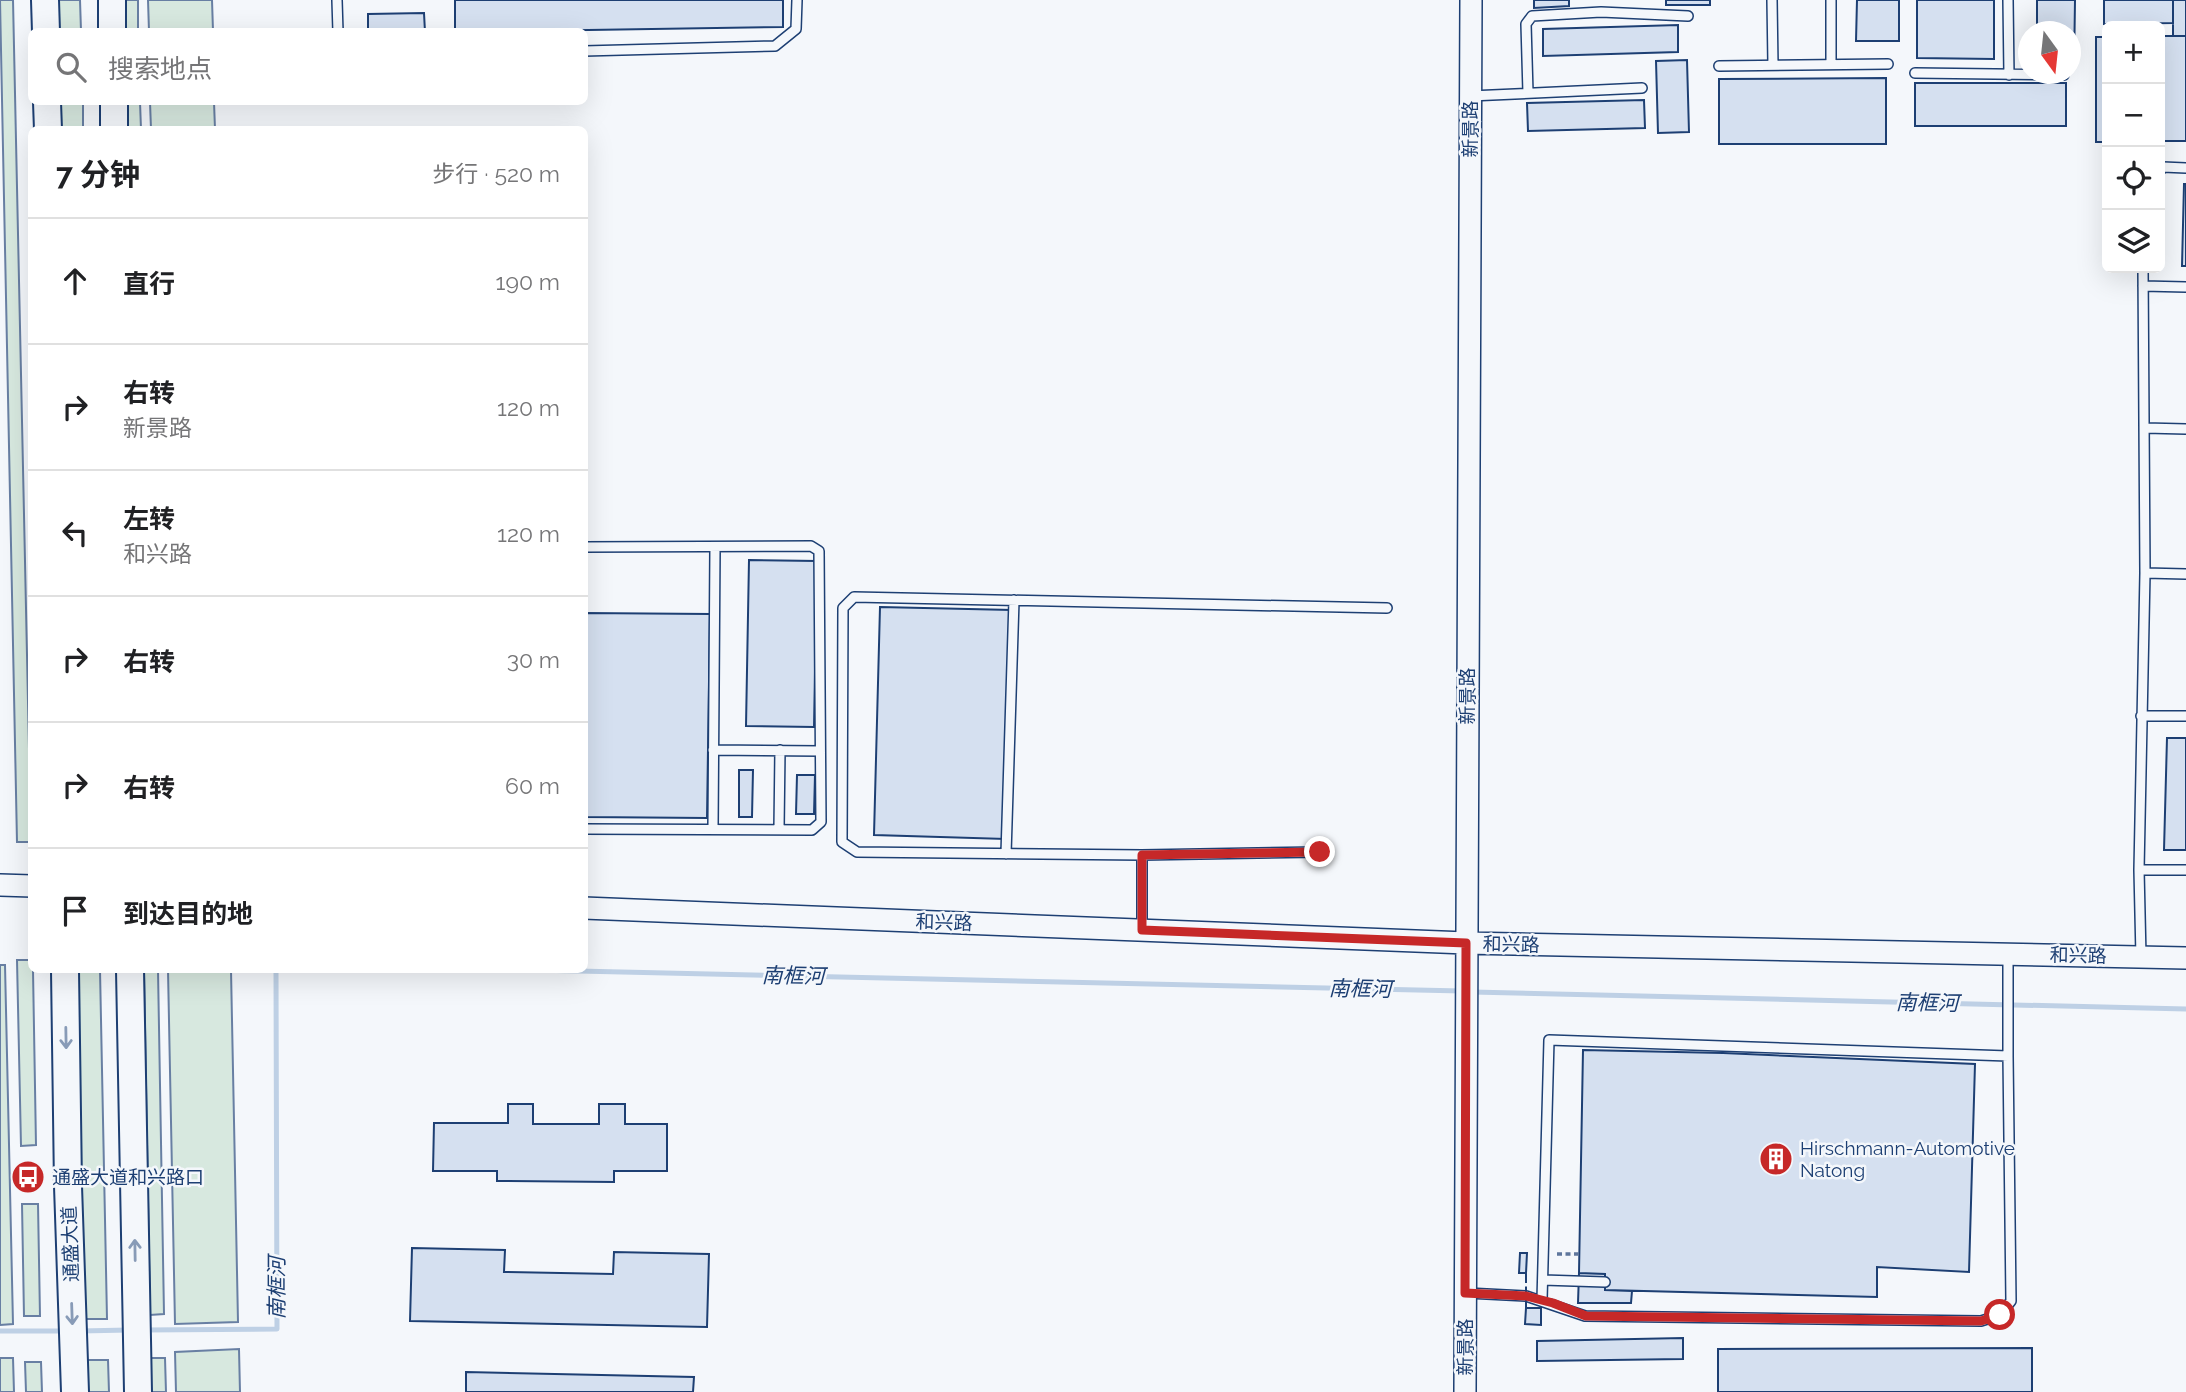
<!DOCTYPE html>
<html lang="zh">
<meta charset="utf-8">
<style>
:root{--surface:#fff;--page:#f2f2f2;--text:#202124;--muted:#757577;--line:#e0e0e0}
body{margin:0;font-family:Raleway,"Noto Sans SC",sans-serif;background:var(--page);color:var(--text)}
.controls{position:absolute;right:21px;top:21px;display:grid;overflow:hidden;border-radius:10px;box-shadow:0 7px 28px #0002}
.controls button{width:63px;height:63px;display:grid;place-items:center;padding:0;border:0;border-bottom:2px solid var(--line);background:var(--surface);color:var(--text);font:35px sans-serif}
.compass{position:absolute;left:2018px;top:21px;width:63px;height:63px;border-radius:50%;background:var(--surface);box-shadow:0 7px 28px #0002;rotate:165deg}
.stop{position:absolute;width:21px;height:21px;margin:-16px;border:5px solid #c62828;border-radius:50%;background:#fff}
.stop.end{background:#c62828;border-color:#fff;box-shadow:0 2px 7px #0008}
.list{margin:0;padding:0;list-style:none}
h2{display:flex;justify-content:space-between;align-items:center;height:91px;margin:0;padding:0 28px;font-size:30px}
h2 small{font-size:23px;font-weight:400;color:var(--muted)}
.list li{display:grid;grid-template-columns:46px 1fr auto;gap:21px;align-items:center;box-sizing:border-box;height:126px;padding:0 28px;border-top:2px solid var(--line)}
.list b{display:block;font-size:26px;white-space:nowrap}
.list p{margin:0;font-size:23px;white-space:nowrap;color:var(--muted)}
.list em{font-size:23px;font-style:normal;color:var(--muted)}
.icon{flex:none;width:38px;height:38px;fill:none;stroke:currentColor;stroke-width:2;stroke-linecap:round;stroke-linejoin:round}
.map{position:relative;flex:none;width:2186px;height:1392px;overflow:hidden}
.search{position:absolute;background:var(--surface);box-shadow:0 7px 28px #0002;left:28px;top:28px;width:560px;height:77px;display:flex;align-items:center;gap:18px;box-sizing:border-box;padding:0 24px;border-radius:10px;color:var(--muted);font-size:26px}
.panel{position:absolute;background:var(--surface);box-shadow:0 7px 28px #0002;left:28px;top:126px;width:560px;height:847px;border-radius:10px}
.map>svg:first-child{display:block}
.green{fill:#d7e8df;stroke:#687fa3;stroke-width:2}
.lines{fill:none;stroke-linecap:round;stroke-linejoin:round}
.stream{stroke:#bed0e5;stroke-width:5}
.building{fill:#d5e0f0;stroke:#1d3f73;stroke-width:2}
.service-casing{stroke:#1d3f73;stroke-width:12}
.tertiary-casing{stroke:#1d3f73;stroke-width:24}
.primary-casing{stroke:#1d3f73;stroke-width:30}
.path{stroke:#5e769c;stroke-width:3.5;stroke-dasharray:5 3.5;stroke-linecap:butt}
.service{stroke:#f4f7fb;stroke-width:9}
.tertiary{stroke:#f4f7fb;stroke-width:21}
.primary{stroke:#f4f7fb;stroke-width:26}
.fence{stroke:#1d3f73;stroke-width:2;stroke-dasharray:9 3.5;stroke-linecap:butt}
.oneway{stroke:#889bb7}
.route{stroke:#c62828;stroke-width:9}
.labels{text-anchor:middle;stroke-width:5;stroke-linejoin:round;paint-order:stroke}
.street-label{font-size:19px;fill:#1d3f73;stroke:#f4f7fb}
.poi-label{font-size:19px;fill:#1d3f73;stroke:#f4f7fb;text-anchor:start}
.water-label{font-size:21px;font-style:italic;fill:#1d3f73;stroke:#f4f7fb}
</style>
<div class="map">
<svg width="2186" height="1392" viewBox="0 0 2186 1392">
<rect width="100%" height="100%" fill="#f4f7fb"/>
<path class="green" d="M0,0h13l18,842h-14z
M56,0h24l1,31h-24z
M123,0h15v31h-14z
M148,0h64l1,31h-64z
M58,102h25v27h-24z
M125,102h15l1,27h-15z
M150,102h64l1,27h-64z
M17,960h14l2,10 3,175 -15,1z
M0,965h5l8,359 -13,1z
M76,970h24l7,349h-24z
M144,970h14l6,344 -14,1z
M168,970h63l7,352 -63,2z
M22,1204h16l2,112h-16z
M239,1349l1,43h-64l-1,-40z
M0,1358h13l1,34h-14z
M165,1358l1,34h-15v-34z
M84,1360h24l1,32h-25z
M25,1362h16l1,30h-16z"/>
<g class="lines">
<path class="stream" d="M534,970l928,21
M1472,992l714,17
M143,1330l134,-1 -1,-359
M0,1331h66
M80,1331l49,-1"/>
</g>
<path class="building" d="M455,0h328v27l-328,5z
M1534,0h35v6l-35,2z
M1666,0h44v5h-44z
M1857,0h42v41h-43z
M1917,0h77v59l-77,-1z
M2037,0h38l-1,68h-4v-36h-33z
M2104,0h69v23l-69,1z
M2173,0h13v36h-13z
M424,13l1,19h-57v-18z
M1678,25v27l-135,4v-27z
M2160,36h26v105h-26z
M2096,37h11v105h-11z
M1687,60l2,72 -31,1 -2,-72z
M1886,78v66h-167v-65z
M1915,83h151v43h-151z
M1644,100l1,28 -117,3 -1,-28z
M2184,184h2v82h-4z
M749,560l68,1 -3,166 -68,-1z
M880,607l132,3 -6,229 -132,-4z
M584,613l126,1 -3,204 -123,-1z
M2167,738h19v112h-22z
M739,770h14l-1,47h-13z
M797,775h18l-1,39h-18z
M1583,1050l140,3 252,11 -6,208 -92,-5v30l-272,-7v-16l-26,-1z
M508,1104h25v20h66v-20h26v20h42v47h-53v11l-117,-1v-10h-64l1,-48h74z
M412,1248l93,2 -1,22 109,2 1,-22 95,2 -2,73 -297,-6z
M1520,1253h7l-1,20h-7z
M1579,1273l26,1v16l27,1 -1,12h-53z
M1526,1308h15v17l-16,-1z
M1683,1338v21l-146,2v-20z
M2032,1348v44h-314v-43z
M466,1372l228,5 -1,15h-227z"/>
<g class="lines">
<defs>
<path id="service" d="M337,0l1,32
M1772,0l1,65
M1831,0v64
M2008,0l1,75
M584,51l191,-5 21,-17 1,-29
M1719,66l169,-2
M1915,73l149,2
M1528,93l-2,-69 6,-8 69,-4 87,4
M1470,96l172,-8
M2160,171l3,-4 23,1
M2143,286l43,1
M2145,428l41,1
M584,547l227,-1 8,5 2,271 -9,8 -228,-1
M2145,573l41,1
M2141,716h45
M713,750l107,1
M713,829l2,-282
M779,829l1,-79
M1320,852l-178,3 -285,-3 -15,-10 1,-234 11,-11 533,11
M1006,854l8,-254
M2139,870h47
M1142,930v-75
M2008,956v100
M2141,957l-2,-87 6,-297 -2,-305
M1543,1280l62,2
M1467,1293l59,3 59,20 396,5 19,-6 11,-14 -3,-245 -459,-16 -7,260"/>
<path id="tertiary" d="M0,885l32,1
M584,908l882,35 720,15
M1465,1392l6,-1392"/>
<path id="primary" d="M45,0l1,32
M112,0v32
M47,102l1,28
M114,102v28
M65,970l3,216 7,206
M130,970l8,422"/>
</defs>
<use href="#service" class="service-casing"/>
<use href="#tertiary" class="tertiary-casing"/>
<use href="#primary" class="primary-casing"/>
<path class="path" d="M1557,1254h22"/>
<use href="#service" class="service"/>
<use href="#tertiary" class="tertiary"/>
<use href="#primary" class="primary"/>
<path class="fence" d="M1526,1308v-35"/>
</g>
<defs><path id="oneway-shaft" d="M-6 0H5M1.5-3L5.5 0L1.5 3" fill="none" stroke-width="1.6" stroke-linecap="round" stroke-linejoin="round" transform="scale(1.75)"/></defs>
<g class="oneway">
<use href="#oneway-shaft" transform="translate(66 1038) rotate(89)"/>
<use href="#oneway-shaft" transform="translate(135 1250) rotate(-91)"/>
<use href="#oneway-shaft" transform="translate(72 1314) rotate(88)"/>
</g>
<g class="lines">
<path class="route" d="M1320,852l-178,3v75l324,13 -1,350 61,3 27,7 33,13 395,5 19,-6"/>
</g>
<defs>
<symbol id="building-disc" viewBox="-11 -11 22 22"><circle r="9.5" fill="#c62828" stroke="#f4f7fb"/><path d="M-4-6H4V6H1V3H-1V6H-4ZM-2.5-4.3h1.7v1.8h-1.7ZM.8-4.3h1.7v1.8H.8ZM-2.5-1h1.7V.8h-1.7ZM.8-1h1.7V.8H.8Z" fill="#fff"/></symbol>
<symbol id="bus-disc" viewBox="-11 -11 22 22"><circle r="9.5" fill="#c62828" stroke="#f4f7fb"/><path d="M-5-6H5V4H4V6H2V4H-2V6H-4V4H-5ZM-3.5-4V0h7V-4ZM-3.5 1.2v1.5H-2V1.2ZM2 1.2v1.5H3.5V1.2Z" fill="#fff"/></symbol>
</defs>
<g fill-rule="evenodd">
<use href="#building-disc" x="1757" y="1140" width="38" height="38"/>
<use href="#bus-disc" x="9" y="1158" width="38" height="38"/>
</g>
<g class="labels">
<g class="street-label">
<text transform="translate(1470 129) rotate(-90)" y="7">新景路</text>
<text transform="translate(1467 696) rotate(-90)" y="7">新景路</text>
<text transform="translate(944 922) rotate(2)" y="7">和兴路</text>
<text transform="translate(1511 944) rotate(1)" y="7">和兴路</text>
<text transform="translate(2078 955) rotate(1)" y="7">和兴路</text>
<text transform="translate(70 1244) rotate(-92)" y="7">通盛大道</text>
<text transform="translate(1465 1347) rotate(-90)" y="7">新景路</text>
</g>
<g class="poi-label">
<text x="1800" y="1155">Hirschmann-Automotive<tspan x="1800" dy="22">Natong</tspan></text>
<text x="52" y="1184">通盛大道和兴路口</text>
</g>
<g class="water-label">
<text transform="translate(793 976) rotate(1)" y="7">南框河</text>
<text transform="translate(1360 989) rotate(1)" y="7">南框河</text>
<text transform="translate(1927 1003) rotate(1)" y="7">南框河</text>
<text transform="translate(277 1288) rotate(-90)" y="7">南框河</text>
</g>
</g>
</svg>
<div class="controls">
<button>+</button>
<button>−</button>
<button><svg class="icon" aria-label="locate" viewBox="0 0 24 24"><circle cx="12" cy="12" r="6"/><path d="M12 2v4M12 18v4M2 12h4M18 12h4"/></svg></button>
<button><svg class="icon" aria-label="layers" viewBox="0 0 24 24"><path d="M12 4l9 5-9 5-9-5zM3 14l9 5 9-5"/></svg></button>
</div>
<svg class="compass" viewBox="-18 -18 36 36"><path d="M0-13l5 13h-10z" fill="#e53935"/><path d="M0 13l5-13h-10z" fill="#757577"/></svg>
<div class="stop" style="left:2000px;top:1315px"></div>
<div class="stop end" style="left:1320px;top:852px"></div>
<div class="search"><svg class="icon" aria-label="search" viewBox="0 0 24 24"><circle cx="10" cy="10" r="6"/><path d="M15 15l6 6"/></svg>搜索地点</div>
<section class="panel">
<h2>7 分钟<small>步行 · 520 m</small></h2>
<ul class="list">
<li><svg class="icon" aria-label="ahead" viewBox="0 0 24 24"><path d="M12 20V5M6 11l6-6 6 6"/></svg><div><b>直行</b></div><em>190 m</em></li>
<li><svg class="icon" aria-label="right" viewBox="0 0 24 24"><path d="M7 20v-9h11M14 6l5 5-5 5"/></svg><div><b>右转</b><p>新景路</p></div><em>120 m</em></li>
<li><svg class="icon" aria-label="left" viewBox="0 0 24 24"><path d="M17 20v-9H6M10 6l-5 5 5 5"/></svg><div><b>左转</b><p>和兴路</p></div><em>120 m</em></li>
<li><svg class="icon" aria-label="right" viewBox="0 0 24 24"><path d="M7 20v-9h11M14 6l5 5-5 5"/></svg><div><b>右转</b></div><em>30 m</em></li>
<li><svg class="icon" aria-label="right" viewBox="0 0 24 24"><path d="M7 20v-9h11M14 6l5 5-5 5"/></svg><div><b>右转</b></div><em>60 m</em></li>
<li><svg class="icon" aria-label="arrive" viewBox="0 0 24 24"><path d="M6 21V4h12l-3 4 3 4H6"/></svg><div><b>到达目的地</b></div></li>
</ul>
</section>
</div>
